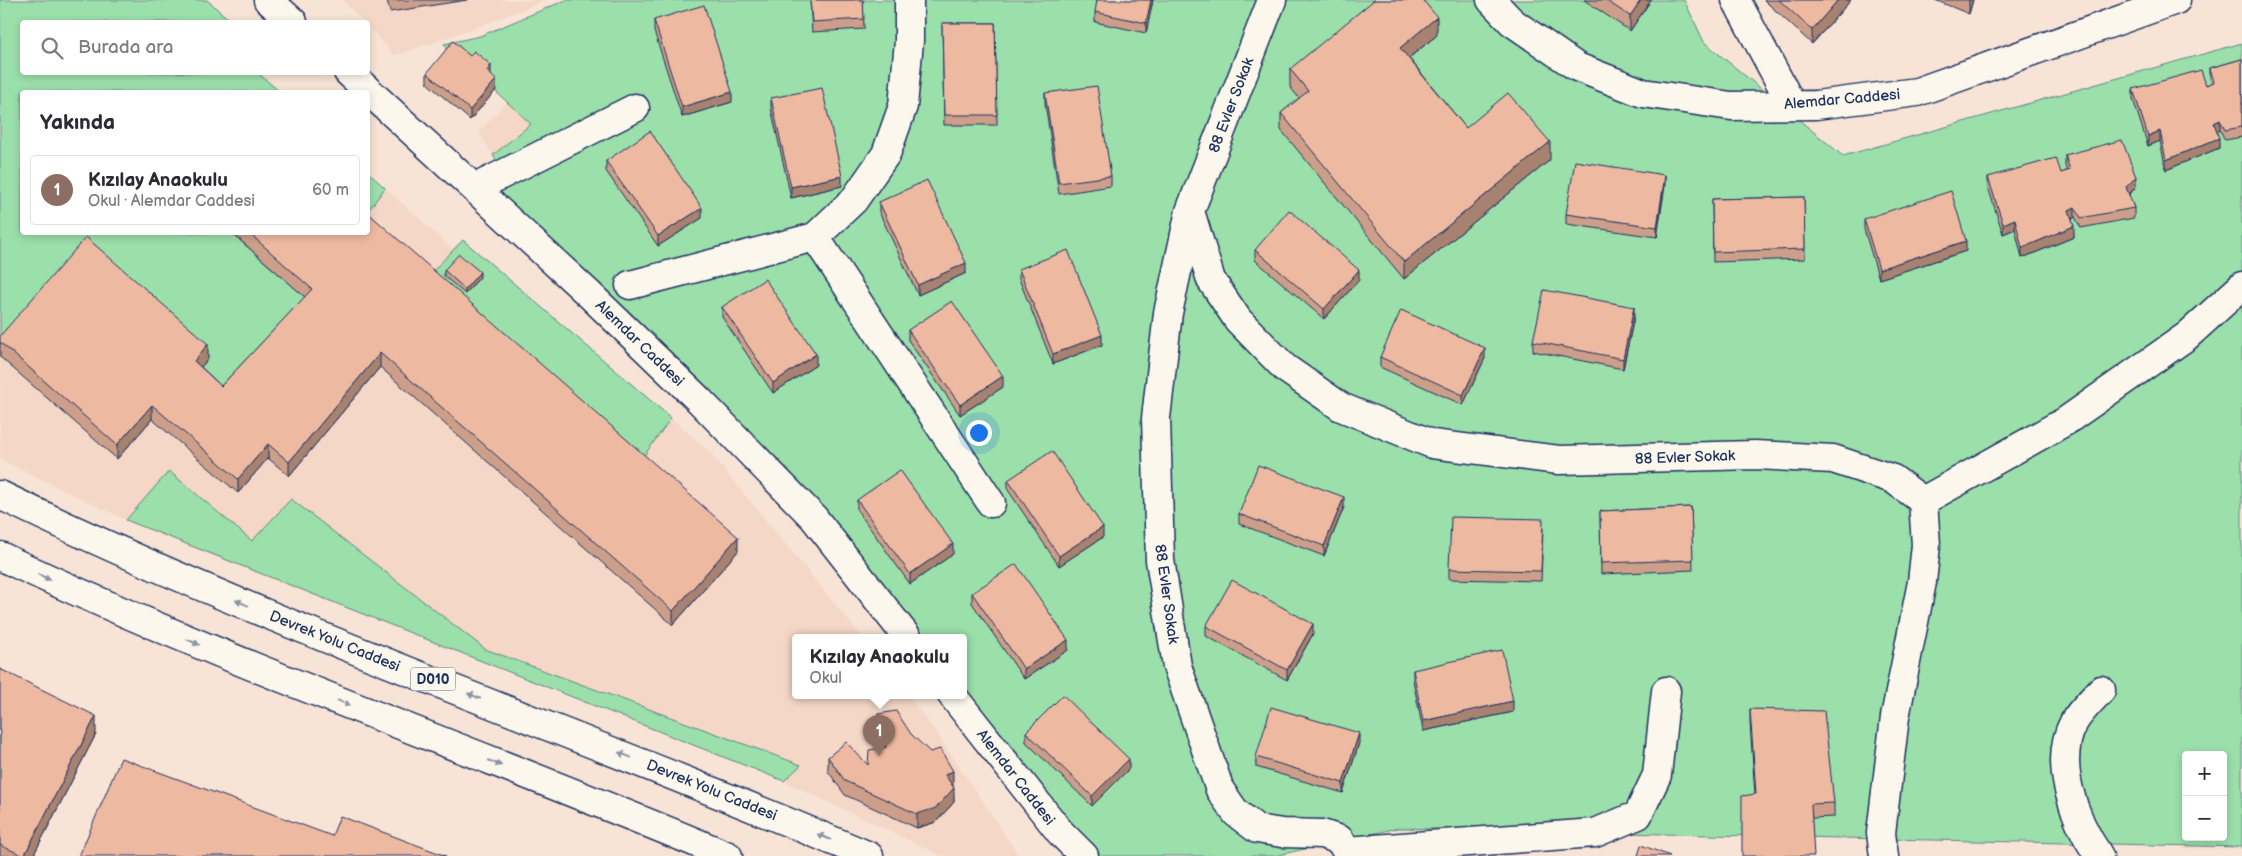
<!DOCTYPE html>
<html lang="tr">
<meta charset="utf-8">
<style>
:root{--surface:#fff;--page:#f7f7f7;--text:#2b2b33;--muted:#7c7c81;--line:#e1e1e2;--accent:#1a73e8}
body{margin:0;font-family:"Balsamiq Sans",sans-serif;background:var(--page);color:var(--text)}
.controls{position:absolute;right:15px;bottom:15px;display:grid;overflow:hidden;border-radius:5px;box-shadow:0 2px 8px #0003}
.controls button{width:45px;height:45px;display:grid;place-items:center;padding:0;border:0;border-bottom:1px solid var(--line);background:var(--surface);color:var(--text);font:25px sans-serif}
.you{position:absolute;left:978px;top:432px;width:18px;height:18px;margin:-12px;border:4px solid #fff;border-radius:50%;background:#1a73e8;box-shadow:0 0 0 8px #1a73e833}
.badge{display:grid;place-items:center;width:32px;height:32px;border-radius:50%;background:var(--accent);color:#fff;font-size:16px;font-weight:700}
.pin{position:absolute;translate:-50% -41px;filter:drop-shadow(0 1px 2px #0008)}
.pin::after{content:'';position:absolute;top:26px;width:18px;height:15px;background:inherit;clip-path:polygon(0 0,100% 0,50% 100%)}
.popup{position:absolute;left:792px;top:634px;width:175px;height:65px;box-sizing:border-box;display:grid;place-content:center;border-radius:5px;background:var(--surface);filter:drop-shadow(0 1px 4px #0005);font-size:16px;white-space:nowrap;color:var(--muted)}
.popup b{font-size:19px;color:var(--text)}
.popup::after{content:'';position:absolute;left:50%;top:100%;margin-left:-10px;border:10px solid transparent;border-top-color:var(--surface)}
.list{margin:0;padding:0;list-style:none}
h2{display:flex;justify-content:space-between;align-items:center;height:65px;margin:0;padding:0 20px;font-size:21px}
h2 small{font-size:16px;font-weight:400;color:var(--muted)}
.list li{display:grid;grid-template-columns:32px 1fr auto;gap:15px;align-items:center;box-sizing:border-box;height:70px;margin:0 10px 10px;padding:0 10px;border:1px solid var(--line);border-radius:5px}
.list b{display:block;font-size:19px;white-space:nowrap}
.list p{margin:0;font-size:16px;white-space:nowrap;color:var(--muted)}
.list em{font-size:16px;font-style:normal;color:var(--muted)}
.icon{flex:none;width:28px;height:28px;fill:none;stroke:currentColor;stroke-width:2;stroke-linecap:round;stroke-linejoin:round}
.map{position:relative;flex:none;width:2242px;height:856px;overflow:hidden}
.search{position:absolute;background:var(--surface);box-shadow:0 2px 8px #0003;left:20px;top:20px;width:350px;height:55px;display:flex;align-items:center;gap:12px;box-sizing:border-box;padding:0 18px;border-radius:5px;color:var(--muted);font-size:19px}
.panel{position:absolute;background:var(--surface);box-shadow:0 2px 8px #0003;left:20px;top:90px;width:350px;height:145px;border-radius:5px}
.map>svg:first-child{display:block}
.built{fill:#f4d7c6}
.green{fill:#9bdfab;stroke:#5b8784;fill-rule:evenodd}
.lines{fill:none;stroke-linecap:round;stroke-linejoin:round}
.minor-casing{stroke:#1b2f5e;stroke-width:31}
.highway-casing{stroke:#1b2f5e;stroke-width:31}
.minor{stroke:#fbf7ec;stroke-width:28}
.highway{stroke:#fbf7ec;stroke-width:28}
.wall{fill:#cd9f8a;stroke:#1b2f5e}
.shaded-wall{fill:#a78271;stroke:#1b2f5e}
.building{fill:#eeb9a1;stroke:#1b2f5e}
.oneway{fill:#8b93a5}
.labels{text-anchor:middle;stroke-width:4;stroke-linejoin:round;paint-order:stroke}
.shield{fill:#fbf7ec;stroke:#5e6b89;stroke-width:1}
.shield-label{font-size:14px;font-weight:bold;fill:#1b2f5e}
.street-label{font-size:15px;fill:#1b2f5e;stroke:#fbf7ec}
</style>
<div class="map">
<svg width="2242" height="856" viewBox="0 0 2242 856">
<rect width="100%" height="100%" fill="#f7e4d6"/>
<filter id="ink" filterUnits="userSpaceOnUse"><feTurbulence type="fractalNoise" baseFrequency=".02" numOctaves="2"/><feDisplacementMap in="SourceGraphic" scale="10" xChannelSelector="R" yChannelSelector="G"/><feConvolveMatrix kernelMatrix="1 2 1 2 8 2 1 2 1" color-interpolation-filters="sRGB"/></filter>
<g filter="url(#ink)">
<path class="built" d="M342,0h204l-42,17 -109,39 -27,-30v-4h-4z
M508,101l23,23 -38,31 -14,-23z
M368,172l84,77 11,-9 244,209 155,188h-67v58h112l29,37 83,124h-77l-158,-75 -639,-252 -145,-70v-109l368,-118z"/>
<path class="green" d="M0,0h207l25,22h-210v50l236,1 22,19h-258v140l209,1 81,70 -91,97 -27,-25 14,-17 -208,-8z
M566,0h1118l20,42 139,114 399,-113v804l-844,-19 -124,28h-190l-121,-161v-58h-53l-96,-119 -339,-330 25,-20 -7,-13 38,-31 -87,-80 36,-8zM2186,755h37v82h-37z
M368,172l17,16 -17,23z
M463,240l208,178 -33,46 -213,-185z
M169,471l83,70 39,-42 194,150 316,116 -17,16 -658,-261z"/>
<g class="lines">
<defs>
<path id="minor" d="M268,0l25,22
M1272,0l-82,211 -22,102 -12,105 4,142 17,106 43,124 16,23 21,16 25,4 40,1 18,6 6,11
M1491,0l21,22 65,45 66,26 88,13 85,-1 101,-13 259,-92
M1736,0l56,105
M348,72l241,222 109,105 116,119 93,119
M475,188l160,-80
M1190,211l21,69 27,40 47,48 56,39 91,37 127,16 196,-5 78,4 60,20 30,22 3,44 -4,37 -27,135 -14,116 3,23
M815,237l176,266
M630,285l185,-48 39,-37 32,-46 17,-48 6,-65v-41
M1923,501l143,-80 121,-85 55,-50
M952,695l108,137 24,24
M1346,851l249,-18 43,-18 19,-40 9,-84
M2099,856c-24,-35 -47,-93 -25,-134 6,-11 18,-22 27,-32"/>
<path id="highway" d="M0,495c282,137 581,238 869,361
M0,556c237,113 487,198 728,300"/>
</defs>
<use href="#minor" class="minor-casing"/>
<use href="#highway" class="highway-casing"/>
<use href="#minor" class="minor"/>
<use href="#highway" class="highway"/>
</g>
<path class="wall" d="M387,0h80l-77,12z
M810,0h53l1,29 -52,3z
M1153,0l-7,33 -51,-11v-10z
M1584,0h67l-21,31z
M1764,0h87l-39,44z
M1935,0h38l-4,14z
M654,20l78,82 -50,15 -28,-86z
M942,23h53l2,102h-53z
M1437,35l-28,23 57,70 84,32 -146,119 -123,-149v-17l18,-15 -9,-11v-18z
M2242,59v78l-17,3 -5,-10 -3,1 2,17 -53,22 -6,-29 -12,5 -15,-47v-10l73,-4 5,-2 -1,-5v-10z
M427,73l64,2 5,15 -26,30 -43,-37z
M1045,93l66,83v10l-52,8 -14,-91z
M771,98l71,88 -51,12 -20,-90z
M2065,155l71,32 -7,8 5,13v10l-53,10 -6,-11 -3,2 2,18 -52,21 -7,-29 -12,5 -15,-47v-10l73,-4 6,-2 -2,-5z
M606,161l96,57 -44,28 -52,-75z
M1665,185l-8,52 -91,-13v-10z
M1804,197l1,62 -92,3 -1,-63z
M879,202l87,71 -48,22 -39,-83z
M1864,219l102,32 -87,28 -15,-50z
M231,232h137l370,319 -65,74 -293,-258 -91,109 -21,-18 -30,35 -86,-74 -35,40 -117,-102v-21l208,23 -7,8 20,19 84,-89z
M1255,250l104,30 -35,39 -69,-59z
M1019,269l83,76 -49,19 -34,-85z
M444,270l36,7 -15,17 -21,-18z
M722,307l94,58 -43,28 -51,-76z
M1634,317l-11,52 -90,-18v-10z
M908,330l95,57 -43,28 -52,-75z
M1380,357l105,1 -22,47 -83,-38z
M1008,480l95,57 -44,29 -51,-76z
M857,500l96,54 -43,30 -53,-74z
M1344,507l-20,49 -85,-32v-10z
M1691,507l2,63 -92,4 -1,-63z
M1543,529l-2,52 -92,-2v-10z
M972,593l96,57 -44,29 -52,-76z
M1206,626l107,8 -26,46 -81,-44z
M0,669l96,65 -63,122h-33z
M1413,670l100,42 -90,19 -10,-51z
M1750,709l84,94v14l-22,1 -57,-23 -5,-72z
M878,714l33,20 42,51 1,17 -18,20 -19,6 -72,-33 -17,-24v-14l40,8 15,-17 -5,-20z
M1026,732l103,37 -37,37 -66,-64z
M1359,743l-16,50 -87,-26v-10z"/>
<path class="shaded-wall" d="M1151,0h2l-7,33v-10z
M1641,0h10l-21,31v-15z
M1838,0h13l-39,44v-14z
M1969,0h4l-4,14z
M1437,17v18l-37,30v-17z
M491,65v10l-4,-4z
M496,80v10l-26,30v-10z
M732,92v10l-50,15v-10z
M2220,120v10l-6,3v-10z
M2160,131v10l-12,5v-10z
M2219,138v10l-53,22v-10z
M1550,142v18l-146,119v-17z
M1665,175v10l-8,52v-10z
M842,176v10l-51,12v-11z
M2136,177v10l-10,10v-10z
M2075,207v10l-6,3v-10z
M702,208v10l-44,28v-10z
M2015,219v10l-12,5v-10z
M2074,226v11l-52,21v-10z
M1966,241v10l-87,28v-10z
M966,263v10l-48,22v-10z
M1359,270v10l-35,39v-10z
M480,272v5l-15,17v-5z
M1634,307v10l-11,52v-10z
M1102,335v10l-49,19v-10z
M208,344v15l-14,16v-14z
M1485,348v10l-22,47v-10z
M380,353v14l-91,109v-14z
M816,354v11l-43,28v-10z
M1003,376v11l-43,28v-10z
M152,405v14l-35,40v-14z
M268,444v14l-30,35v-14z
M1344,497v10l-20,49v-10z
M1103,527v10l-44,29v-10z
M738,537v14l-65,74v-14z
M953,544v10l-43,30v-10z
M1313,624v10l-26,46v-10z
M1068,640v10l-44,29v-10z
M1513,701v11l-90,19v-10z
M96,716v18l-63,122h-9z
M1359,733v10l-16,50v-10z
M1129,759v10l-37,37v-10z
M953,771v14l-8,4v-14z
M954,788v14l-18,20 -19,6v-14z"/>
<path class="building" d="M810,0h53l1,19 -52,3z
M1097,0h54l-5,23 -51,-11z
M1374,0h49l14,17 -37,31 66,80 42,-35 42,49 -146,120 -123,-149 27,-22 -18,-22z
M1605,0h36l-11,16z
M1779,0h59l-26,30z
M704,5l28,87 -50,15 -28,-87z
M942,23h53l2,92h-53z
M453,41l17,15 4,-5 17,14 -4,6 9,9 -26,30 -43,-37z
M2242,59v68l-17,3 -5,-10 -6,3 5,15 -53,22 -6,-29 -12,5 -15,-47 68,-19 5,15 8,-3 -4,-14z
M1097,86l14,90 -52,7 -14,-90z
M822,88l20,88 -51,11 -20,-89z
M650,131l52,77 -44,28 -52,-75z
M2122,140l14,37 -10,10 8,21 -53,10 -6,-11 -6,3 5,16 -52,22 -7,-29 -12,5 -15,-47 68,-19 5,15 9,-3 -5,-15z
M1575,161l90,14 -8,52 -91,-13z
M927,180l39,83 -48,22 -39,-83z
M1951,191l15,50 -87,28 -15,-50z
M1804,197l1,52 -92,3 -1,-53z
M1289,210l70,60 -35,39 -69,-59z
M368,213l370,324 -65,74 -293,-258 -91,109 -21,-18 -30,35 -86,-74 -35,40 -117,-103v-6l86,-99 122,107 -14,17 27,25 91,-97 -64,-57h120z
M1068,250l34,85 -49,19 -34,-85z
M459,254l21,18 -15,17 -21,-19z
M765,279l51,75 -43,29 -51,-76z
M1544,290l90,17 -11,52 -90,-18z
M952,301l51,75 -43,29 -52,-75z
M1401,310l84,38 -22,47 -83,-38z
M1052,451l51,76 -44,29 -51,-76z
M1258,465l86,32 -20,49 -85,-32z
M900,470l53,74 -43,30 -53,-74z
M1691,507l2,53 -92,3 -1,-52z
M1451,517l92,2 -2,52 -92,-2z
M1016,564l52,76 -44,29 -52,-76z
M1232,580l81,44 -26,46 -81,-44z
M1502,650l11,51 -90,20 -10,-51z
M0,669l96,47 -72,140 -24,-11z
M1063,695l66,64 -37,37 -66,-64z
M1271,707l88,26 -16,50 -87,-26z
M1750,709l74,2 10,92 -23,1 3,52h-72v-60l14,-2z
M896,711l15,23 19,18 10,-3 13,22 -8,4 9,13 -18,20 -19,6 -72,-33 -17,-24 18,-15 22,23 1,-15 17,-3 -8,-33z
M121,758l211,78 8,-20 106,40h-367z
M1641,845l29,11h-32z"/>
<defs><path id="oneway-solid" d="M-6-.8H1V-3.2L6.5 0L1 3.2V.8H-6Z" transform="scale(1.25)"/></defs>
<g class="oneway">
<use href="#oneway-solid" transform="translate(44 577) rotate(25)"/>
<use href="#oneway-solid" transform="translate(242 603) rotate(-157)"/>
<use href="#oneway-solid" transform="translate(193 642) rotate(23)"/>
<use href="#oneway-solid" transform="translate(474 696) rotate(-158)"/>
<use href="#oneway-solid" transform="translate(344 703) rotate(22)"/>
<use href="#oneway-solid" transform="translate(625 755) rotate(-158)"/>
<use href="#oneway-solid" transform="translate(495 763) rotate(22)"/>
<use href="#oneway-solid" transform="translate(824 837) rotate(-157)"/>
</g>
</g>
<g class="labels">
<rect class="shield" x="410.5" y="667.5" width="45" height="23" rx="4"/>
<g class="shield-label">
<text x="433" y="684">D010</text>
</g>
<g class="street-label">
<text transform="translate(1842 99) rotate(-5)" y="5">Alemdar Caddesi</text>
<text transform="translate(1231 105) rotate(-69)" y="5">88 Evler Sokak</text>
<text transform="translate(640 343) rotate(44)" y="5">Alemdar Caddesi</text>
<text transform="translate(1685 457) rotate(-2)" y="5">88 Evler Sokak</text>
<text transform="translate(1167 594) rotate(82)" y="5">88 Evler Sokak</text>
<text transform="translate(335 641) rotate(22)" y="5">Devrek Yolu Caddesi</text>
<text transform="translate(1016 777) rotate(52)" y="5">Alemdar Caddesi</text>
<text transform="translate(712 790) rotate(22)" y="5">Devrek Yolu Caddesi</text>
</g>
</g>
</svg>
<div class="controls">
<button>+</button>
<button>−</button>
</div>
<div class="you"></div>
<div class="pin badge" style="left:879px;top:756px;background:#8d6e63">1</div>
<div class="popup"><b>Kızılay Anaokulu</b>Okul</div>
<div class="search"><svg class="icon" aria-label="search" viewBox="0 0 24 24"><circle cx="10" cy="10" r="6"/><path d="M15 15l6 6"/></svg>Burada ara</div>
<section class="panel">
<h2>Yakında<small></small></h2>
<ul class="list">
<li><span class="badge" style="background:#8d6e63">1</span><div><b>Kızılay Anaokulu</b><p>Okul · Alemdar Caddesi</p></div><em>60 m</em></li>
</ul>
</section>
</div>
